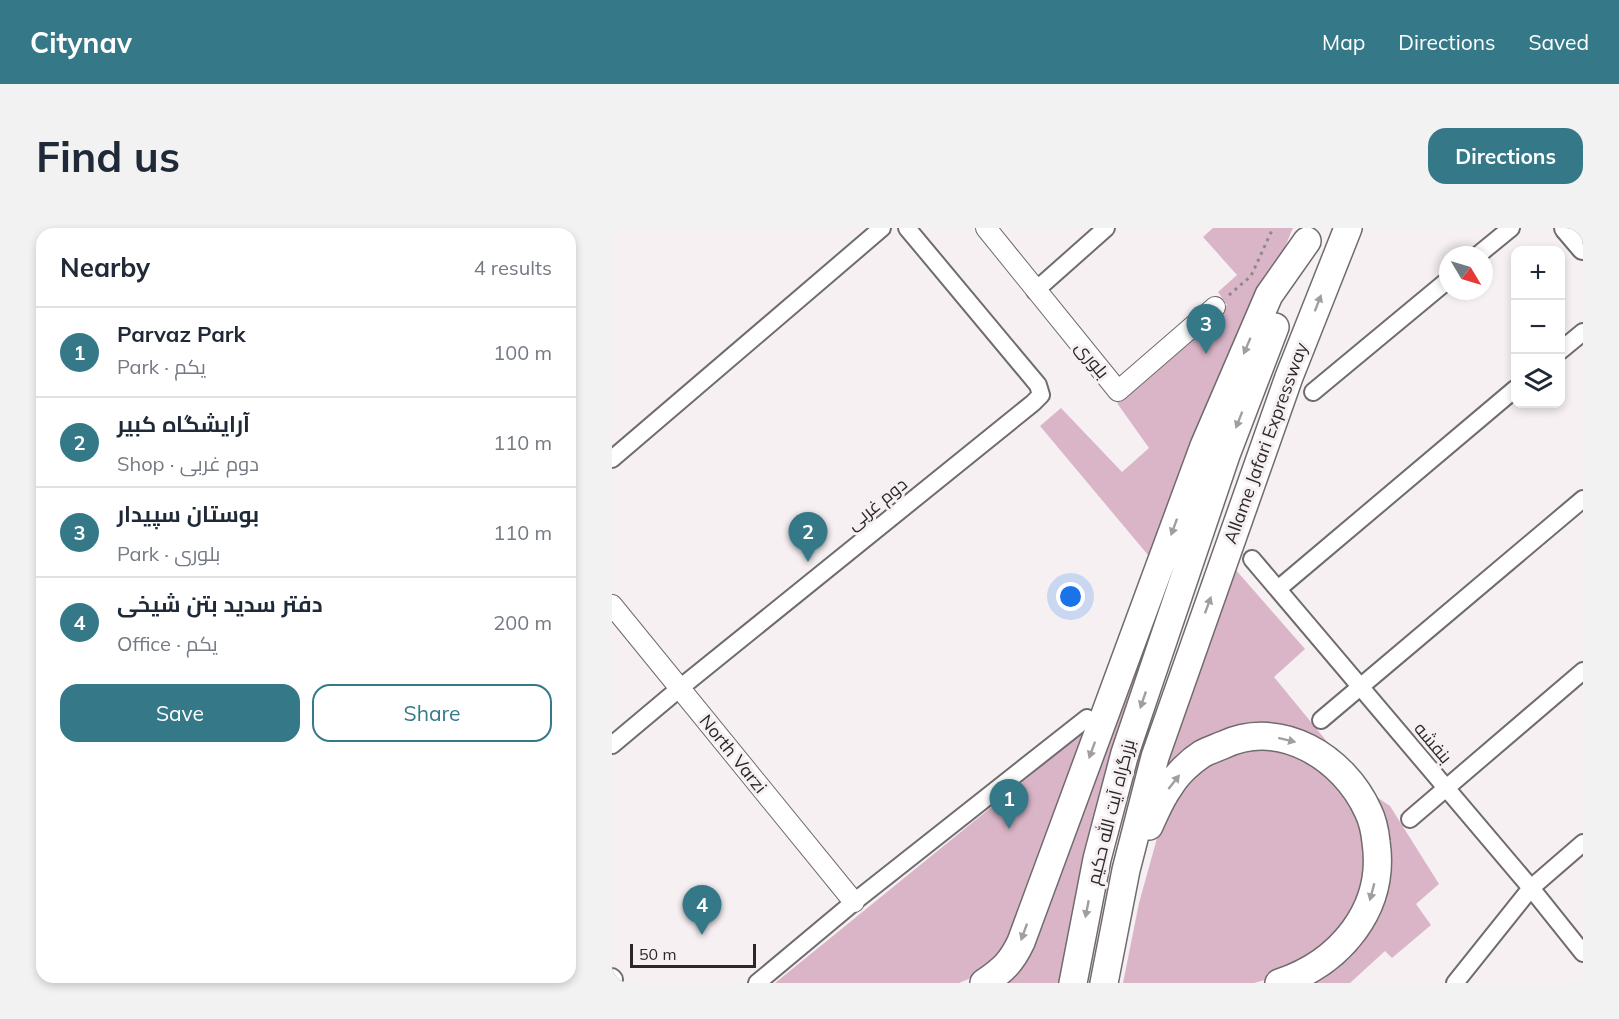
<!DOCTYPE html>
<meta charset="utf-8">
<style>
:root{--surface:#fff;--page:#f2f2f3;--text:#1f2937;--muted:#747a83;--line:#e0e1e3;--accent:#357989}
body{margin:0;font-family:Mulish,Cairo,sans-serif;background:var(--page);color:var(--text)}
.controls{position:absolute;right:18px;top:18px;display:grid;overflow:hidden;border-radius:12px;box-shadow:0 3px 9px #0003}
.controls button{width:54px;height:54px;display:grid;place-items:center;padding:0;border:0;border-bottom:2px solid var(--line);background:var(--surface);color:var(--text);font:30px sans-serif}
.compass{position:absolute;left:827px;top:18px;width:54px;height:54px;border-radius:50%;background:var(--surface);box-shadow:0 3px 9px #0003;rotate:128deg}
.scale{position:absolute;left:18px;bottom:15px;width:126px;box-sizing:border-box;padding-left:6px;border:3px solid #2b2829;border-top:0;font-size:16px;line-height:21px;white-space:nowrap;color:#2b2829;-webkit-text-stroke:4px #f6f0f3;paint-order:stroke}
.you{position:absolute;left:459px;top:369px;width:21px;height:21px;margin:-15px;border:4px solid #fff;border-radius:50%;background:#1a73e8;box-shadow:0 0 0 9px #1a73e833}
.badge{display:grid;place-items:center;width:39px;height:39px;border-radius:50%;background:var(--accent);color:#fff;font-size:20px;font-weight:700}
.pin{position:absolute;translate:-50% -50px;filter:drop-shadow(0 2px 3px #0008)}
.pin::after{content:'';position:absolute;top:32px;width:21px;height:18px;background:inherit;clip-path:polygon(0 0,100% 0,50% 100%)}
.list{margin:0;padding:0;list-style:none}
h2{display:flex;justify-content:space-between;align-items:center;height:78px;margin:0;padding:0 24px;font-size:26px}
h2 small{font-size:20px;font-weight:400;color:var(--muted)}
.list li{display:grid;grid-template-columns:39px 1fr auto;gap:18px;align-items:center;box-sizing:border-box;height:90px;padding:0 24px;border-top:2px solid var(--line)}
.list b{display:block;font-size:22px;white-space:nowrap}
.list p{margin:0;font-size:20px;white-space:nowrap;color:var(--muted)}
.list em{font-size:20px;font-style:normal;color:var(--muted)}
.actions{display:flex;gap:12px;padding:18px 24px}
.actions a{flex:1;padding:14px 0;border:2px solid var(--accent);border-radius:18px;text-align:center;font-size:21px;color:var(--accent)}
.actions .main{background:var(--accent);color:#fff}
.icon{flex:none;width:33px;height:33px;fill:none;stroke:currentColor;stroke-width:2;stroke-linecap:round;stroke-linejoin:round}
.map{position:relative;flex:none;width:971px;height:755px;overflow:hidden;border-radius:18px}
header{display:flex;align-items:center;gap:36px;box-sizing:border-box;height:84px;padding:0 30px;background:var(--accent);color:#fff}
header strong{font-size:28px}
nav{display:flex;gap:33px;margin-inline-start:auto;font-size:21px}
.intro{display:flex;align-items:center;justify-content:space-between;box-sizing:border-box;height:144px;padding:0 36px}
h1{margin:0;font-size:42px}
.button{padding:15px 27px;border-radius:18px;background:var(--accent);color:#fff;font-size:21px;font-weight:700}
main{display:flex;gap:36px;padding:0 36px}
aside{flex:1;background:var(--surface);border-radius:18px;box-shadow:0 3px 9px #0003}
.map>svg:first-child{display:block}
.green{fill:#dab5c8}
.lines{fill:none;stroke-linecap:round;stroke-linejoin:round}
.minor-casing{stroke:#706b6d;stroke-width:20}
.tertiary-casing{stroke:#706b6d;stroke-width:22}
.secondary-casing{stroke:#706b6d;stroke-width:26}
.trunk-casing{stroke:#706b6d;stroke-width:30}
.path{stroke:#8d898b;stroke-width:3;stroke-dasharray:3 4.5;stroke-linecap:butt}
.minor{stroke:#fff;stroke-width:16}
.tertiary{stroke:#fff;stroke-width:20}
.secondary{stroke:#fff;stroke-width:22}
.trunk{stroke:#fff;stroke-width:27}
.oneway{fill:#a09e9f}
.labels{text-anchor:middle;stroke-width:6;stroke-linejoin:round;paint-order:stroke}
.street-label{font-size:18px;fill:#2b2829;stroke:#f6f0f3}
</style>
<header>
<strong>Citynav</strong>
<nav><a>Map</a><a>Directions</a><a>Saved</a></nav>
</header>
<div class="intro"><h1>Find us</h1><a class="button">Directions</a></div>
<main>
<aside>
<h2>Nearby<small>4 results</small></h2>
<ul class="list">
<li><span class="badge">1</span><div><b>Parvaz Park</b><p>Park · یکم</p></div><em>100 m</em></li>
<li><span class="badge">2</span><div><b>آرایشگاه کبیر</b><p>Shop · دوم غربی</p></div><em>110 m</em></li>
<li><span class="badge">3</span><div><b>بوستان سپیدار</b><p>Park · بلوری</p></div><em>110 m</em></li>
<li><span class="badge">4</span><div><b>دفتر سدید بتن شیخی</b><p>Office · یکم</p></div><em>200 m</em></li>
</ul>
<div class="actions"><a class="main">Save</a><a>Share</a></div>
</aside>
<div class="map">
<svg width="971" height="755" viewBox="0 0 971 755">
<rect width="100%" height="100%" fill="#f6f0f3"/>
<path class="green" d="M601,0h80l-140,333 -113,-135 21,-18 61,64 27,-24 -32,-45 110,-98 -9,-13 19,-17 -34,-38z
M623,341l70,80 -31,28 55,67 -26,-13 -28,-4 -117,68 28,-94z
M545,384l-35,115 -36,128 -27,128h-57z
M478,499l-73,203 -32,42 -26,11h-184z
M648,517l49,11 36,32 24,56 -12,70 -24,30 -61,34 -18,5h-131l16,-80 20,-72 10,-26 30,-40z
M756,563l22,15 49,78 -23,20 15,21 -39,33 -7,-7 -35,32h-47l62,-51z"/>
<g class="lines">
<defs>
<path id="minor" d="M866,27l33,-27
M423,63l71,-63
M948,123l23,-19
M701,164l135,-112
M0,231l270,-231
M640,331l279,329 52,65
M666,361l237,-200
M709,492l262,-221
M0,517l68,-57 353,-285 8,-8 -3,-10 -131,-157
M798,591l173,-148
M0,749l2,2
M145,755l97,-81 233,-184
M843,755l76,-95 52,-45"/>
<path id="tertiary" d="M374,0l132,163 97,-84
M0,377l242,297"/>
<path id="secondary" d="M954,0l17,20"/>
<path id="trunk" d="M537,598c6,-13 12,-28 21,-40 7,-12 21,-25 32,-32 7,-4 14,-6 21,-9 58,-27 121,13 145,66 5,10 7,21 8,31 10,67 -36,121 -97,141
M372,755c19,-13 27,-20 37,-41l183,-496 65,-151 38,-54
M461,755l24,-124 28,-106 101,-298 49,-128
M492,755l22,-113 29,-113 134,-380 59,-149"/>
</defs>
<use href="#minor" class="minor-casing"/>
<use href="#tertiary" class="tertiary-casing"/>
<use href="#secondary" class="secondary-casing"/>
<use href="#trunk" class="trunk-casing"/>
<path class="path" d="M617,67l22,-19 22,-48"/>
<use href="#minor" class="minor"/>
<use href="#tertiary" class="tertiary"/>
<use href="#secondary" class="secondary"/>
<use href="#trunk" class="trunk"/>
</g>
<defs><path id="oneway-solid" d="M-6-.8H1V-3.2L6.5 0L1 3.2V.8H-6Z" transform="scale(1.5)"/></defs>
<g class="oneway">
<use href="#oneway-solid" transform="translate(706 75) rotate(-69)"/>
<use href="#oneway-solid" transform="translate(635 118) rotate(113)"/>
<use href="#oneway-solid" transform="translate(627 192) rotate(111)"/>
<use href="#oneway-solid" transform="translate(562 299) rotate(110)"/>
<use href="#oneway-solid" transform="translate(596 377) rotate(-70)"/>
<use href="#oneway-solid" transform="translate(531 472) rotate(109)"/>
<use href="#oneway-solid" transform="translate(675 512) rotate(14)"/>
<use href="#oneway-solid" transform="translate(480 522) rotate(110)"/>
<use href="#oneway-solid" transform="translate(562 554) rotate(-52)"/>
<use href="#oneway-solid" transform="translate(760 664) rotate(105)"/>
<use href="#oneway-solid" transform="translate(475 681) rotate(101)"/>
<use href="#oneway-solid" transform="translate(412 704) rotate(110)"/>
</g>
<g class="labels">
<g class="street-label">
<text transform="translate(480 132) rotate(51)" y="6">بلوری</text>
<text transform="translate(654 215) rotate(-70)" y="6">Allame Jafari Expressway</text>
<text transform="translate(265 276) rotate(-39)" y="6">دوم غربی</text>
<text transform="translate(821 515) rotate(50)" y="6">بنفشه</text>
<text transform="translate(121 526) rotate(51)" y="6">North Varzi</text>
<text transform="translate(499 584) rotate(-76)" y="6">بزرگراه آیت الله حکیم</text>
</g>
</g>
</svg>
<div class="controls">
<button>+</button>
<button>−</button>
<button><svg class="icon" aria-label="layers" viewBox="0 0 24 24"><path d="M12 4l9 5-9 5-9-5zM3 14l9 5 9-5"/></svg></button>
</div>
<svg class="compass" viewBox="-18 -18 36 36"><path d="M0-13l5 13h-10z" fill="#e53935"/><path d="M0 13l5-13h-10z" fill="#747a83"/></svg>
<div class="scale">50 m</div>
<div class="you"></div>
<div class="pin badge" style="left:397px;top:601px">1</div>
<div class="pin badge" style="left:196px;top:334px">2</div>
<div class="pin badge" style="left:594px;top:126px">3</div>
<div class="pin badge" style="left:90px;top:707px">4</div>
</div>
</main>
